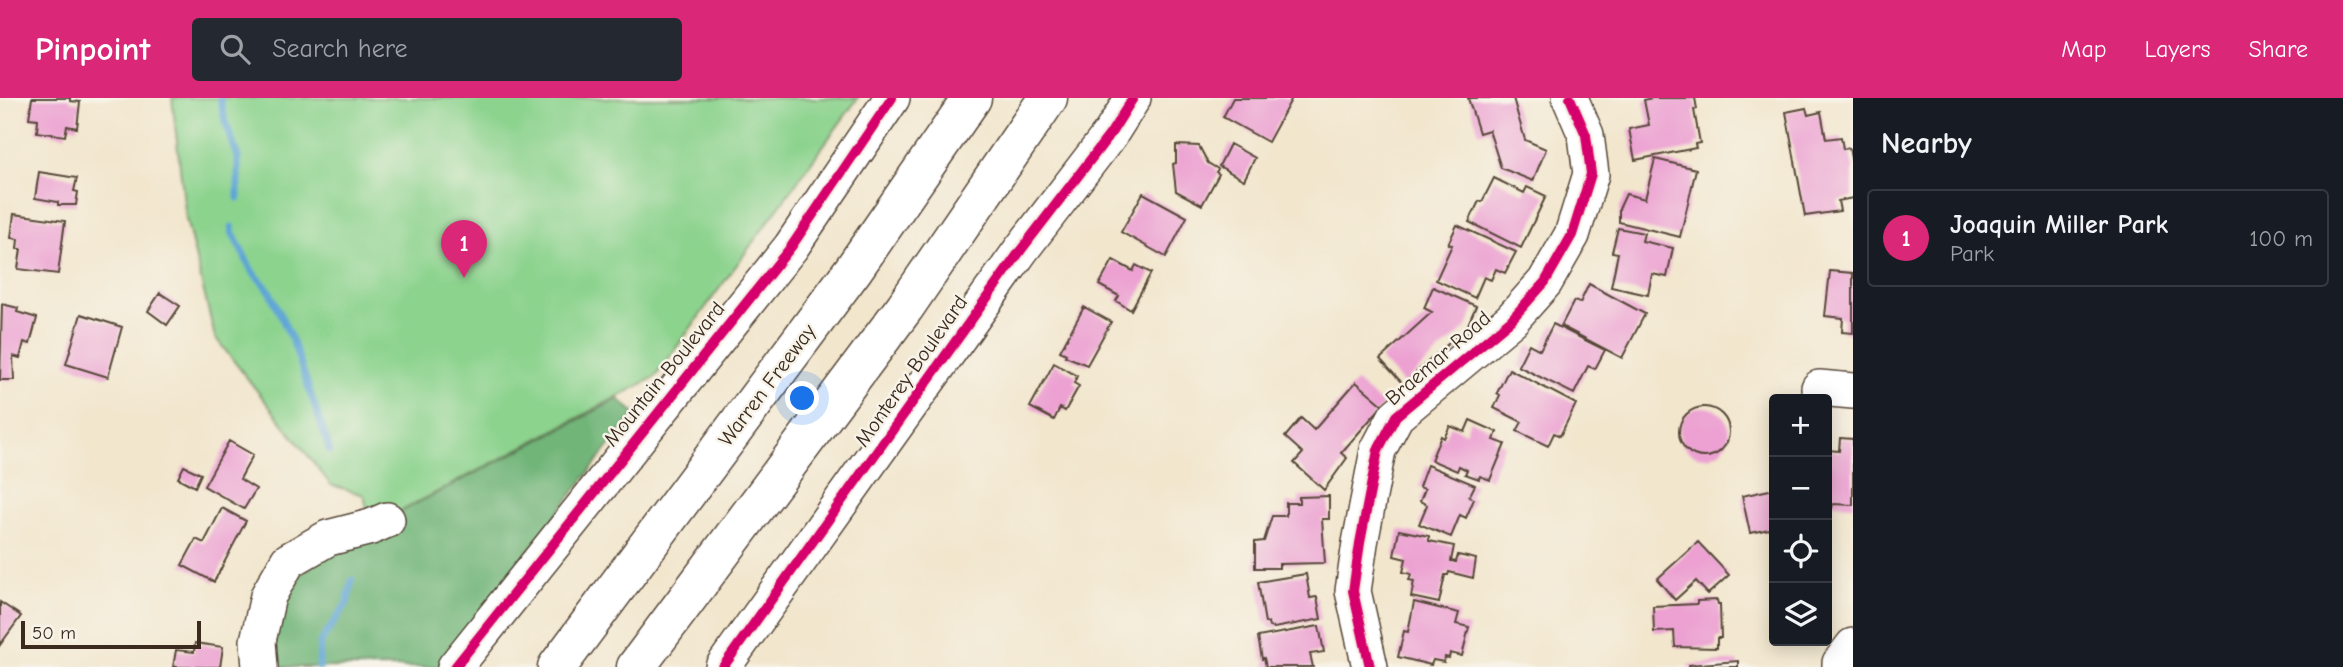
<!DOCTYPE html>
<meta charset="utf-8">
<style>
:root{--surface:#171b24;--page:#242831;--text:#f1f3f6;--muted:#9ea1a6;--line:#363941;--accent:#db2777}
body{margin:0;font-family:"Comic Neue",sans-serif;background:var(--page);color:var(--text)}
.controls{position:absolute;right:21px;bottom:21px;display:grid;overflow:hidden;border-radius:7px;box-shadow:0 4px 18px #0003}
.controls button{width:63px;height:63px;display:grid;place-items:center;padding:0;border:0;border-bottom:2px solid var(--line);background:var(--surface);color:var(--text);font:35px sans-serif}
.scale{position:absolute;left:21px;bottom:18px;width:180px;box-sizing:border-box;padding-left:7px;border:4px solid #3b2a1e;border-top:0;font-size:19px;line-height:24px;white-space:nowrap;color:#3b2a1e;-webkit-text-stroke:5px #f7f3e8;paint-order:stroke}
.you{position:absolute;left:803px;top:301px;width:24px;height:24px;margin:-18px;border:5px solid #fff;border-radius:50%;background:#1a73e8;box-shadow:0 0 0 10px #1a73e833}
.badge{display:grid;place-items:center;width:46px;height:46px;border-radius:50%;background:var(--accent);color:#fff;font-size:23px;font-weight:700}
.pin{position:absolute;translate:-50% -58px;filter:drop-shadow(0 2px 4px #0008)}
.pin::after{content:'';position:absolute;top:37px;width:24px;height:21px;background:inherit;clip-path:polygon(0 0,100% 0,50% 100%)}
.list{margin:0;padding:0;list-style:none}
h2{display:flex;justify-content:space-between;align-items:center;height:91px;margin:0;padding:0 28px;font-size:30px}
h2 small{font-size:23px;font-weight:400;color:var(--muted)}
.list li{display:grid;grid-template-columns:46px 1fr auto;gap:21px;align-items:center;box-sizing:border-box;height:98px;margin:0 14px 14px;padding:0 14px;border:2px solid var(--line);border-radius:7px}
.list b{display:block;font-size:26px;white-space:nowrap}
.list p{margin:0;font-size:23px;white-space:nowrap;color:var(--muted)}
.list em{font-size:23px;font-style:normal;color:var(--muted)}
.icon{flex:none;width:38px;height:38px;fill:none;stroke:currentColor;stroke-width:2;stroke-linecap:round;stroke-linejoin:round}
.map{position:relative;flex:none;width:1853px;height:569px;overflow:hidden}
header{display:flex;align-items:center;gap:42px;box-sizing:border-box;height:98px;padding:0 35px;background:var(--accent);color:#fff}
header strong{font-size:33px}
nav{display:flex;gap:38px;margin-inline-start:auto;font-size:24px}
.search{width:490px;height:63px;background:var(--page);display:flex;align-items:center;gap:18px;box-sizing:border-box;padding:0 24px;border-radius:7px;color:var(--muted);font-size:26px}
main{display:flex}
aside{flex:1;background:var(--surface)}
.map>svg:first-child{display:block}
.green{fill:#8cd38e;stroke:#647e56;stroke-width:2}
.forest{fill:#71b579;stroke:#56704c;stroke-width:2}
.lines{fill:none;stroke-linecap:round;stroke-linejoin:round}
.stream{stroke:#5da5d4;stroke-width:7}
.building{fill:#eca1d2}
.minor-casing{stroke:#564638;stroke-width:38}
.highway-casing{stroke:#564638;stroke-width:41}
.minor{stroke:#fff;stroke-width:35}
.highway{stroke:#fff;stroke-width:38}
.cycleway-casing{stroke:#f7f3e8;stroke-width:15}
.cycleway{stroke:#d6006c;stroke-width:10}
.labels{text-anchor:middle;stroke-width:5;stroke-linejoin:round;paint-order:stroke}
.street-label{font-size:21px;fill:#3b2a1e;stroke:#f7f3e8}
</style>
<header>
<strong>Pinpoint</strong>
<div class="search"><svg class="icon" aria-label="search" viewBox="0 0 24 24"><circle cx="10" cy="10" r="6"/><path d="M15 15l6 6"/></svg>Search here</div>
<nav><a>Map</a><a>Layers</a><a>Share</a></nav>
</header>
<main>
<div class="map">
<svg width="1853" height="569" viewBox="0 0 1853 569">
<rect width="100%" height="100%" fill="#f7f3e8"/>
<filter id="ink" filterUnits="userSpaceOnUse"><feTurbulence type="fractalNoise" baseFrequency=".0143" numOctaves="2"/><feDisplacementMap in="SourceGraphic" scale="14" xChannelSelector="R" yChannelSelector="G"/><feConvolveMatrix kernelMatrix="1 2 1 2 8 2 1 2 1" color-interpolation-filters="sRGB"/></filter>
<filter id="wash" filterUnits="userSpaceOnUse"><feTurbulence type="fractalNoise" baseFrequency=".00686" numOctaves="4" result="noise"/><feDisplacementMap in="SourceGraphic" scale="28" xChannelSelector="R" yChannelSelector="G"/><feGaussianBlur stdDeviation="1.57" result="paint"/><feColorMatrix in="noise" values="0 0 0 0 0 0 0 0 0 0 0 0 0 0 0 0 0 1.4 0 .05"/><feComposite in="paint" operator="in"/></filter>
<g filter="url(#wash)">
<rect width="100%" height="100%" fill="#f2e6cd"/>
<path class="green" d="M172,0h686l-203,279 -284,150 -7,-32 -33,-10 -116,-148 -29,-118z"/>
<path class="forest" d="M618,301l17,14 -197,254h-178l8,-71 103,-69z"/>
<g class="lines">
<path class="stream" d="M220,0l5,23 13,36v41
M232,129v5l20,39 17,19 25,55 36,106
M319,569l1,-24 27,-40 5,-23"/>
</g>
<g id="blocks">
<path class="building" d="M32,0h38v3l10,1 -3,26 -10,-2 -2,10 -28,-4 1,-13 -9,-1z
M1233,0h59l-24,44 -45,-25z
M1468,0h45l12,42 21,9 -13,32 -32,-13 -12,-38 -10,3z
M1652,0h43l2,11 -3,1 6,33 -5,1 1,4 -61,12 -6,-31 20,-4 -5,-25z
M1806,10l2,7 13,-3 5,27 15,-2 2,12 6,-1 4,20v30l-15,3 2,10 -35,5 -19,-104z
M1230,46l25,14 -11,22 -25,-14z
M1176,47l23,1 9,17 10,6 -2,3 3,2 -17,31 -26,-14 -3,-27 3,-1z
M1655,61l41,10 -16,68 -61,-15v-13l7,-15 19,5z
M39,74l38,6 -3,13 4,1 -2,13h-18v-3l-23,-4z
M1494,80l30,15 3,-6 19,9 -25,52 -52,-26 10,-21 3,1z
M1143,95l44,24 -21,40 -45,-25z
M14,116l51,7 -7,53 -40,-5 3,-20h-4l1,-10 -7,-1z
M1457,127l59,27 -11,21 -9,-4 -5,11 -7,-3 -9,21 -39,-18 16,-35 -4,-1z
M1618,130l26,5 -2,8 31,7 -6,29 -15,-3 -4,21 -37,-8 7,-34 -6,-1z
M1113,162l20,11 3,-6 15,8 -20,37 -15,-9 3,-5 -20,-11z
M1830,173l23,2v60l-11,-1 1,-14 -18,-2z
M1589,186l56,30 -23,44 -61,-32 13,-25 6,2z
M1433,189l43,19 -9,21 -64,57 -23,-25 52,-47 -8,-4z
M160,195l20,13 -13,19 -19,-14z
M2,206l16,4 -1,4 20,6 -7,26 -6,-2 -4,16 -7,-2 1,24h-14z
M1084,209l27,15 -24,43 -22,-9 1,-2 -6,-3z
M81,216l41,13 -14,50 -42,-13z
M1553,226l52,26 -10,19 -7,-3 -14,28 -56,-28 11,-22 11,6z
M1054,265l23,13 -3,7 5,3 -14,25 -5,-3 -6,12 -24,-13z
M1509,271l67,35 -16,32 -6,-3 -6,13 -31,-15 5,-9 -28,-14 6,-13 -3,-2z
M1356,284l27,23 -42,48 6,5 -23,32 -30,-27 9,-10 -18,-16 16,-19 13,12z
M1679 334a25 25 0 1 1 50 0a25 25 0 1 1-50 0Z
M1470,322l27,12 -3,8 11,4 -15,36 -10,-4 -1,3 -14,-5 2,-4 -8,-4 -2,5 -26,-11 10,-24 3,2 6,-12 15,6z
M1840,340l13,1v66l-20,-1 -1,4 -5,-1v-57l12,1z
M229,343l24,14 -13,24 16,10 -12,20 -40,-23z
M1427,367l48,20 -6,12 5,2 -8,19 -6,-3 -9,22 -32,-13 8,-19 -7,-4 5,-12 -6,-2z
M184,368l17,8 -6,13 -17,-9z
M1774,391v39l-24,5 -8,-37z
M1329,398v23h-7l3,44 -46,1v4h-24v-26l9,-1 8,-25h14v-13h13v-6z
M222,410l24,13 -32,61 -32,-17 14,-26 8,4z
M1399,432l30,6v5l25,5 -3,15 5,1 2,-7 18,4 -3,19 -24,-6 -1,3h-3l-6,28 -28,-6 3,-16 -5,-1 2,-6 -8,-2 3,-13 -12,-3z
M1698,444l31,33 -21,19 -12,-13 -21,19 -18,-21z
M1306,476l4,24 7,-1 4,22 -47,9 -5,-1 -1,-4h-3l-7,-41z
M1717,502l1,4h2l1,34h-4v10l-42,-1 -1,-16 -20,1 -1,-26 44,-2v-3z
M0,504l21,14 -21,29z
M1414,504l45,11 -3,11 13,3 -7,29 -12,-3 -1,5 -4,-1 -1,5 -11,-2 -2,5 -33,-8 6,-26 4,1z
M1319,528l5,26 -14,2 3,13h-47l-2,-9 -2,1 -4,-22z
M195,545l28,4 -3,20h-47l3,-17 18,2z
M1738,563v6h-50v-2z"/>
</g>
</g>
<g filter="url(#ink)">
<use href="#blocks" fill-opacity="0" stroke="#564638" stroke-width="2"/>
<g class="lines">
<defs>
<path id="minor" d="M1819,290l34,3
M260,569l-2,-26 10,-45 20,-35 40,-23 43,-11 16,-7
M455,569l336,-420 101,-149
M723,569l298,-417 90,-117 22,-35
M1370,569l-17,-76 7,-48 18,-93 18,-34 115,-96 34,-38 27,-47 19,-61 -5,-39 -16,-37
M1840,569v-4l13,-17"/>
<path id="highway" d="M557,569l296,-397 119,-172
M636,569l269,-360 143,-209"/>
</defs>
<use href="#minor" class="minor-casing"/>
<use href="#highway" class="highway-casing"/>
<use href="#minor" class="minor"/>
<use href="#highway" class="highway"/>
<defs>
<path id="cycleway" d="M455,569l336,-420 101,-149
M723,569l298,-417 90,-117 22,-35
M1370,569l-17,-76 7,-48 18,-93 18,-34 115,-96 34,-38 27,-47 19,-61 -5,-39 -16,-37"/>
</defs>
<use href="#cycleway" class="cycleway-casing"/>
<use href="#cycleway" class="cycleway"/>
</g>
</g>
<g class="labels">
<g class="street-label">
<text transform="translate(1438 260) rotate(-41)" y="7">Braemar Road</text>
<text transform="translate(911 273) rotate(-55)" y="7">Monterey Boulevard</text>
<text transform="translate(664 276) rotate(-51)" y="7">Mountain Boulevard</text>
<text transform="translate(767 287) rotate(-53)" y="7">Warren Freeway</text>
</g>
</g>
</svg>
<div class="controls">
<button>+</button>
<button>−</button>
<button><svg class="icon" aria-label="locate" viewBox="0 0 24 24"><circle cx="12" cy="12" r="6"/><path d="M12 2v4M12 18v4M2 12h4M18 12h4"/></svg></button>
<button><svg class="icon" aria-label="layers" viewBox="0 0 24 24"><path d="M12 4l9 5-9 5-9-5zM3 14l9 5 9-5"/></svg></button>
</div>
<div class="scale">50 m</div>
<div class="you"></div>
<div class="pin badge" style="left:464px;top:180px">1</div>
</div>
<aside>
<h2>Nearby<small></small></h2>
<ul class="list">
<li><span class="badge">1</span><div><b>Joaquin Miller Park</b><p>Park</p></div><em>100 m</em></li>
</ul>
</aside>
</main>
